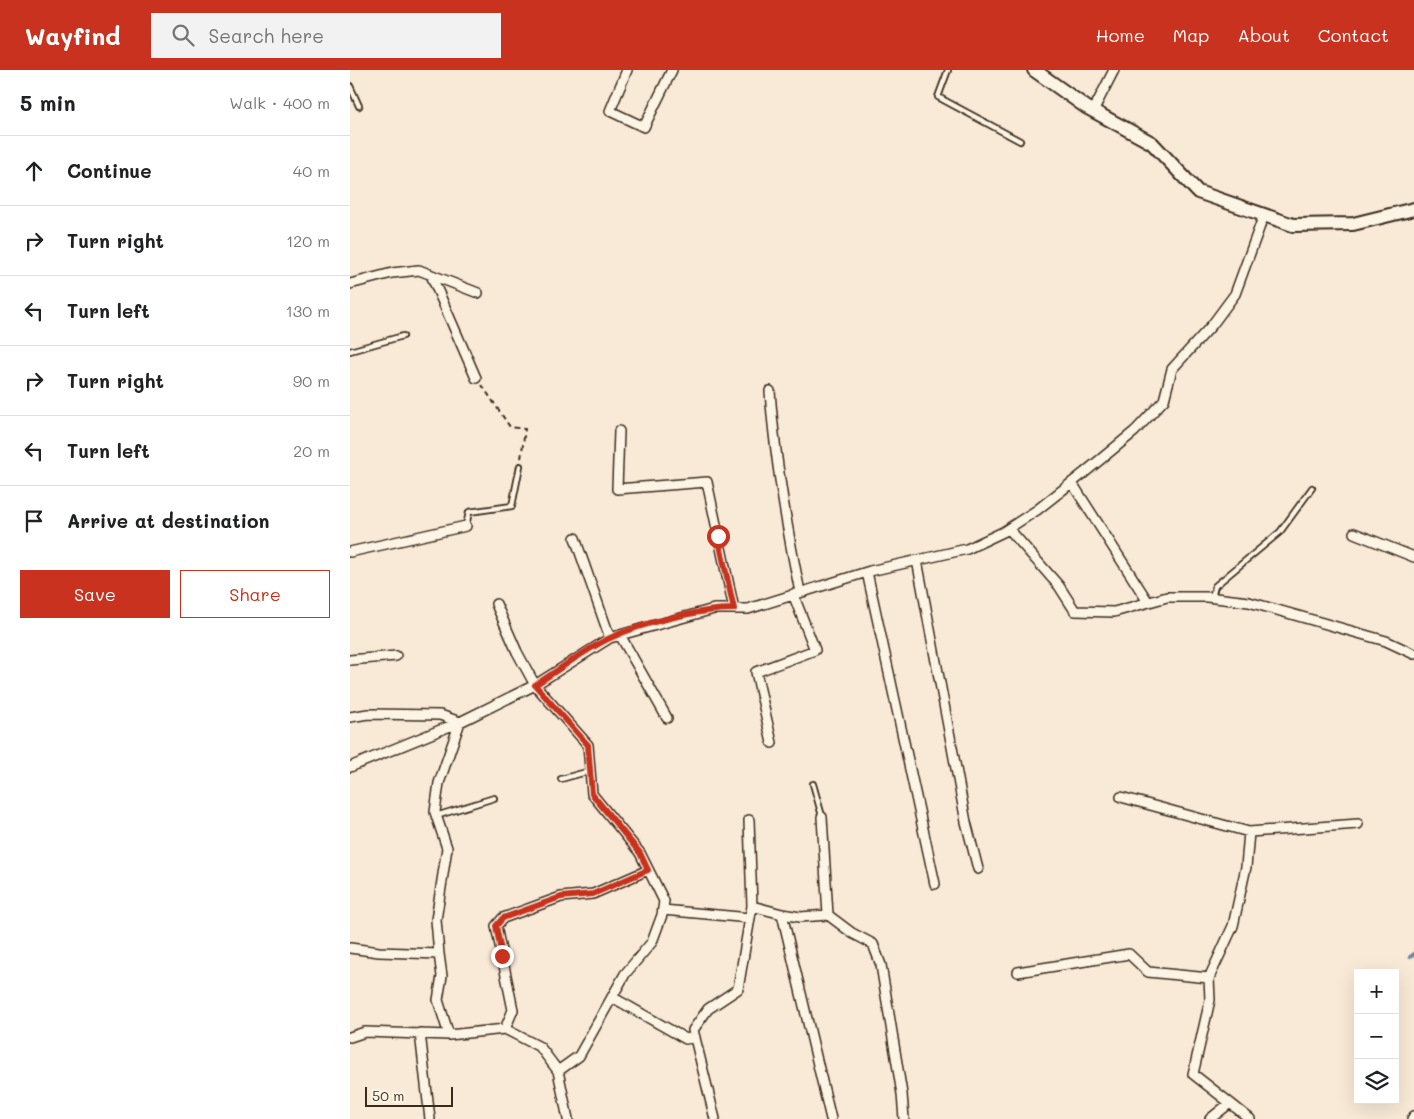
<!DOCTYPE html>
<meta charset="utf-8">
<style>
:root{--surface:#fff;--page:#f2f2f2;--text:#202124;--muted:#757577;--line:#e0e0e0;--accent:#c8321e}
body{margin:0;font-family:Mali,sans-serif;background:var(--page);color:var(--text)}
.controls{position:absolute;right:15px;bottom:15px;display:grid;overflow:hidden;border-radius:0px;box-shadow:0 5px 20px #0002}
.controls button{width:45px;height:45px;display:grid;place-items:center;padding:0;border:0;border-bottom:1px solid var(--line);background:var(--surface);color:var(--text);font:25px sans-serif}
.scale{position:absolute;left:15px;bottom:12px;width:88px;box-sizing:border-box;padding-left:5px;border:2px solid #3b2a1e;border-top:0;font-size:14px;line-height:18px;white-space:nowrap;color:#3b2a1e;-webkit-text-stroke:4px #fcf5e5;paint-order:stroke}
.stop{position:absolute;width:15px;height:15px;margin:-11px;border:4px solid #c8321e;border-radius:50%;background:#fff}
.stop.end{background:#c8321e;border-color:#fff;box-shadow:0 1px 5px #0008}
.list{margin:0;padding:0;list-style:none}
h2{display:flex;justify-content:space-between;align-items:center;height:65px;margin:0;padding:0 20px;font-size:21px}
h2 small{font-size:16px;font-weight:400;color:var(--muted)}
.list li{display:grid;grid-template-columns:32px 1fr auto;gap:15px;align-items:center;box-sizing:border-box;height:70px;padding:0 20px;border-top:1px solid var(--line)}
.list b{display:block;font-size:19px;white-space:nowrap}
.list em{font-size:16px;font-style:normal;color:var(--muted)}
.actions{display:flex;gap:10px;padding:15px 20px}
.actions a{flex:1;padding:11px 0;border:1px solid var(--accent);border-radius:0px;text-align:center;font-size:18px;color:var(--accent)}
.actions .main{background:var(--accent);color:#fff}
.icon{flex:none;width:28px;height:28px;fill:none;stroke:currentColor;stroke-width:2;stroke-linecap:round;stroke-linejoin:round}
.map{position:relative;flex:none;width:1064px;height:1049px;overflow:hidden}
header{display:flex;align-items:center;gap:30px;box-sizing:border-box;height:70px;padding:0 25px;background:var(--accent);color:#fff}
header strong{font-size:24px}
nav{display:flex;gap:28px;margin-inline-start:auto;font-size:18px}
.search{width:350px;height:45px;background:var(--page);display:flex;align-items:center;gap:12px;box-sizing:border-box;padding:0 18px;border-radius:0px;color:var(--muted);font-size:19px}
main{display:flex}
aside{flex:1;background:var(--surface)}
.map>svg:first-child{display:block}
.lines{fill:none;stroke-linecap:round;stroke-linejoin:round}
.stream{stroke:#70899d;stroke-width:4}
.lane-casing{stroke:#3b2a1e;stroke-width:8}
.street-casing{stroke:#3b2a1e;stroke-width:12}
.secondary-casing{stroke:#3b2a1e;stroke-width:16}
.path{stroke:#3b2a1e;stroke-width:2;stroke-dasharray:5 4;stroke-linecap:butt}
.lane{stroke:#fcf5e5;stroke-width:4.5}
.street{stroke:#fcf5e5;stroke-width:9}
.secondary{stroke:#fcf5e5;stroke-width:12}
.route{stroke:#c8321e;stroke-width:6}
</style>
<header>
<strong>Wayfind</strong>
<div class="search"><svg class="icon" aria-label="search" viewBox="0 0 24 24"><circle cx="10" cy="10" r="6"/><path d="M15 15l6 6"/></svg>Search here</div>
<nav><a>Home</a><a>Map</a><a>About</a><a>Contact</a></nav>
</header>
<main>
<aside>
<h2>5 min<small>Walk · 400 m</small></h2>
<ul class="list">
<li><svg class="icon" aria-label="ahead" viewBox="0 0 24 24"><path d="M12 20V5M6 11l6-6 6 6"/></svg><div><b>Continue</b></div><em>40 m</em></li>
<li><svg class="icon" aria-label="right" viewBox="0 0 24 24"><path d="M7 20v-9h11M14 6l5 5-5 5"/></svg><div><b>Turn right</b></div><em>120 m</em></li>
<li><svg class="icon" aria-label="left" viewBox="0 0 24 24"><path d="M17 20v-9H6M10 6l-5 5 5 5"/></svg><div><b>Turn left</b></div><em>130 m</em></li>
<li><svg class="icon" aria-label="right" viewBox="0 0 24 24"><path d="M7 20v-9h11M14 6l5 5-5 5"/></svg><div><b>Turn right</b></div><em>90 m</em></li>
<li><svg class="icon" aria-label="left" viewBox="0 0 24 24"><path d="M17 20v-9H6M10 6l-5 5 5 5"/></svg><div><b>Turn left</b></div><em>20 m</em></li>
<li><svg class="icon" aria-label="arrive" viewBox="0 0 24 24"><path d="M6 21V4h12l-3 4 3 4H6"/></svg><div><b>Arrive at destination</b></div></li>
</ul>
<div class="actions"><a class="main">Save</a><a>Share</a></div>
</aside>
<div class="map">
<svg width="1064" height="1049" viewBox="0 0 1064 1049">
<rect width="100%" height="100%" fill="#f9ead7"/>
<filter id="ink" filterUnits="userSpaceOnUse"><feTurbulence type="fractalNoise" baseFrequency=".02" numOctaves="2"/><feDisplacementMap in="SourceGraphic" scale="10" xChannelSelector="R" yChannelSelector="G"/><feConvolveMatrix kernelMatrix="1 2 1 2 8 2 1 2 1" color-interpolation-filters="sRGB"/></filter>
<g filter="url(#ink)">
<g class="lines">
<path class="stream" d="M1060,887l4,-3"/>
<defs>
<path id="lane" d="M598,0l-10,27 82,44
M0,16l9,20
M0,281l53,-15
M116,456l3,-14 43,-6 8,-40
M862,527l3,-11 65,-54 32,-44
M211,709l29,-8
M463,714l9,32
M86,746l58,-18"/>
<path id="street" d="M277,0l-17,41 34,16 28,-57
M743,41l21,-41
M81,205l45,103
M0,214l42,-11 27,-3 59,23
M420,321c5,69 16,133 30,201
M269,361l-2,58 90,-7 27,127
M722,413l76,119
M659,459l50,57 16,25 39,1 53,-15h40l42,5 137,39 28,13
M1004,463l60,24
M225,468l35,100
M0,482l116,-26
M567,490l49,262 12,47
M517,502l68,312
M270,565l47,83
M0,590l46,-4
M0,647l18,-3 72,1 20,7 -21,61 -4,29 12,36 -11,72 3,34 -60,-2 -29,-4
M422,673l-16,-71 59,-22 -22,-56
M0,697l110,-45 75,-37 -18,-33 -21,-48
M771,727l128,35 109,-8
M402,836l30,8 49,205
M313,840l87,8
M432,844l18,3 28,-2 -6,-98
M478,845l24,18 21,11 8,21 21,129 2,25
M89,884l3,22 -4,24 11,35
M668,902l111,-18 19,18 61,6
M262,927l74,42 9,-2
M155,959l35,18 18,24 10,48
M70,963l10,86
M0,967l15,-5 84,3 56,-6 8,-19 -17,-84 7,-8 58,-21 32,-3 55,-24
M208,1001l21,-15 46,-82 27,-32 10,-27 2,-14 -24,-48 -48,-59 -4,-49 -53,-60 75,-47 10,-3 94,-26h34l122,-38 97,-22 36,-17 34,-22 47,-37 51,-42 29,-31 8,-31 40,-44 23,-31 29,-79
M880,1033l-37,-29 17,-74 -1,-22 24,-52 13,-59 3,-35
M365,1049l-22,-89 15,-21 30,-20 14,-83 -3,-86
M860,1049l20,-16 20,16
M1062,1049l2,-3"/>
<path id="secondary" d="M684,0l52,37 66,36 46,49 95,33 60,-1 61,-15"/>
</defs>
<use href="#lane" class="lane-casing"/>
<use href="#street" class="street-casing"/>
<use href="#secondary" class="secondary-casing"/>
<path class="path" d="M132,315l28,42 15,2 -4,30"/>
<use href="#lane" class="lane"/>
<use href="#street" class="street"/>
<use href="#secondary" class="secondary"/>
</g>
</g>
<g class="lines" filter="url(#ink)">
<path class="route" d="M152,886l-6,-30 7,-8 58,-21 32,-3 55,-24 -8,-17 -48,-59 -4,-49 -53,-60c24,-15 49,-35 75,-47 32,-15 89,-29 124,-29l-16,-73"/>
</g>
</svg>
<div class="controls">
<button>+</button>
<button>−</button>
<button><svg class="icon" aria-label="layers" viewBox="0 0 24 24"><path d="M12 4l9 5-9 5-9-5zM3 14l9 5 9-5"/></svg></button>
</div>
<div class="scale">50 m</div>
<div class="stop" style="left:368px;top:466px"></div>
<div class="stop end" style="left:152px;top:886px"></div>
</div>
</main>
